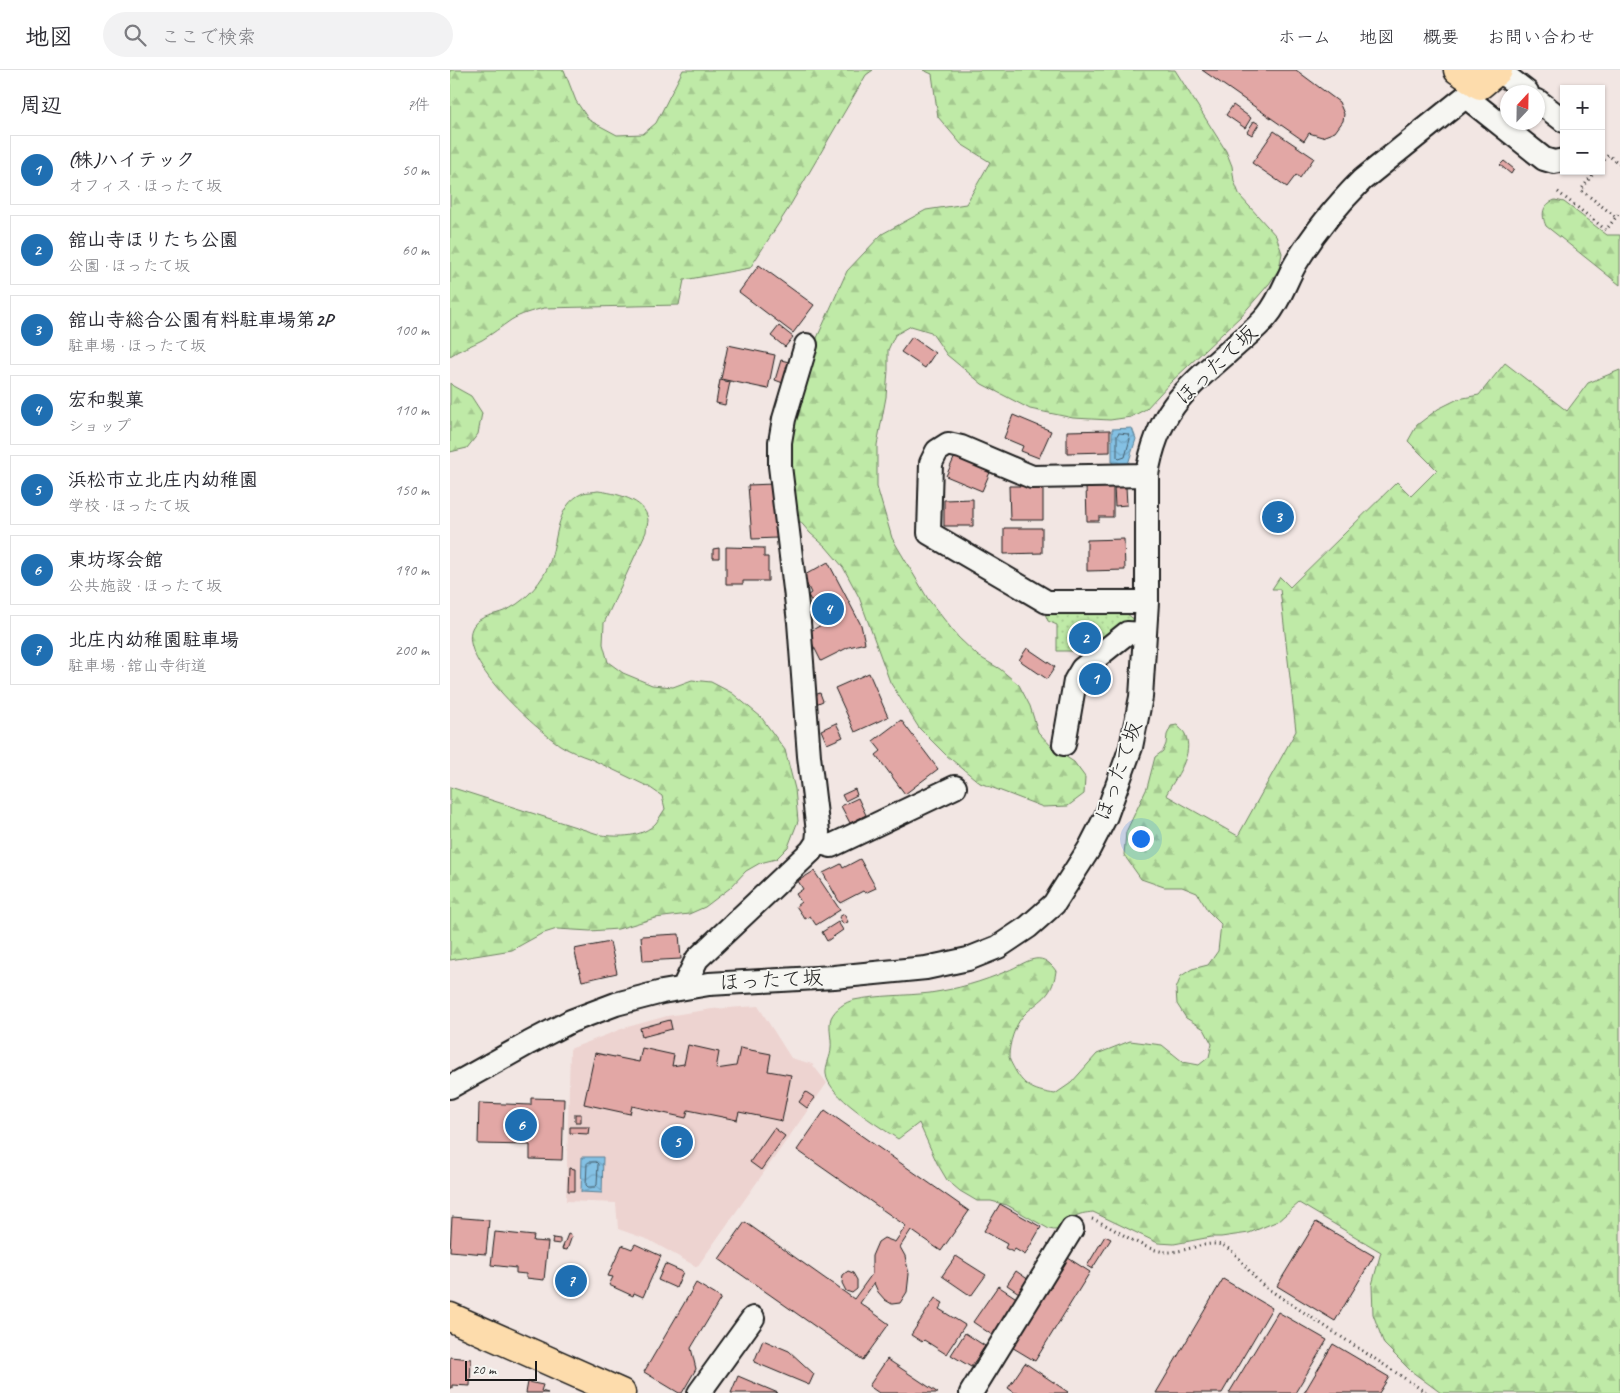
<!DOCTYPE html>
<html lang="ja">
<meta charset="utf-8">
<style>
:root{--surface:#fff;--page:#f2f2f3;--text:#2b2b33;--muted:#7c7c81;--line:#e1e1e2;--accent:#1f6fb2}
body{margin:0;font-family:Caveat,"Klee One",sans-serif;background:var(--page);color:var(--text)}
.controls{position:absolute;right:15px;top:15px;display:grid;overflow:hidden;border-radius:0px;box-shadow:0 1px 4px #0004}
.controls button{width:45px;height:45px;display:grid;place-items:center;padding:0;border:0;border-bottom:1px solid var(--line);background:var(--surface);color:var(--text);font:25px sans-serif}
.compass{position:absolute;left:1050px;top:15px;width:45px;height:45px;border-radius:50%;background:var(--surface);box-shadow:0 1px 4px #0004;rotate:22deg}
.scale{position:absolute;left:15px;bottom:12px;width:72px;box-sizing:border-box;padding-left:5px;border:2px solid #1c1c1c;border-top:0;font-size:14px;line-height:18px;white-space:nowrap;color:#1c1c1c;-webkit-text-stroke:4px #f6f6f2;paint-order:stroke}
.you{position:absolute;left:690px;top:768px;width:18px;height:18px;margin:-12px;border:4px solid #fff;border-radius:50%;background:#1a73e8;box-shadow:0 0 0 8px #1a73e833}
.badge{display:grid;place-items:center;width:32px;height:32px;border-radius:50%;background:var(--accent);color:#fff;font-size:16px;font-weight:700}
.pin{position:absolute;translate:-50% -50%;border:2px solid #fff;box-shadow:0 1px 5px #0006}
.list{margin:0;padding:0;list-style:none}
h2{display:flex;justify-content:space-between;align-items:center;height:65px;margin:0;padding:0 20px;font-size:21px}
h2 small{font-size:16px;font-weight:400;color:var(--muted)}
.list li{display:grid;grid-template-columns:32px 1fr auto;gap:15px;align-items:center;box-sizing:border-box;height:70px;margin:0 10px 10px;padding:0 10px;border:1px solid var(--line);border-radius:0px}
.list b{display:block;font-size:19px;white-space:nowrap}
.list p{margin:0;font-size:16px;white-space:nowrap;color:var(--muted)}
.list em{font-size:16px;font-style:normal;color:var(--muted)}
.icon{flex:none;width:28px;height:28px;fill:none;stroke:currentColor;stroke-width:2;stroke-linecap:round;stroke-linejoin:round}
.map{position:relative;flex:none;width:1170px;height:1323px;overflow:hidden}
header{display:flex;align-items:center;gap:30px;box-sizing:border-box;height:70px;padding:0 25px;background:var(--surface);border-bottom:1px solid var(--line)}
header strong{font-size:24px}
nav{display:flex;gap:28px;margin-inline-start:auto;font-size:18px}
.search{width:350px;height:45px;background:var(--page);display:flex;align-items:center;gap:12px;box-sizing:border-box;padding:0 18px;border-radius:28px;color:var(--muted);font-size:19px}
main{display:flex}
aside{flex:1;background:var(--surface)}
.map>svg:first-child{display:block}
.built{fill:#edd3d0}
.forest{fill:url(#forest-firs);stroke:#6e8362}
.park{fill:url(#park-dots);stroke:#6e8362}
.water{fill:url(#water-waves);stroke:#5a7f94}
.lines{fill:none;stroke-linecap:round;stroke-linejoin:round}
.shore{stroke:#465e6c;stroke-width:1}
.building{fill:#e2a7a5;stroke:#1c1c1c}
.minor-casing{stroke:#1c1c1c;stroke-width:26}
.major-casing{stroke:#1c1c1c;stroke-width:31}
.path{stroke:#1c1c1c;stroke-width:3;stroke-dasharray:1 4;stroke-linecap:butt}
.minor{stroke:#f6f6f2;stroke-width:22}
.major{stroke:#fddcac;stroke-width:28}
.labels{text-anchor:middle;stroke-width:4;stroke-linejoin:round;paint-order:stroke}
.street-label{font-size:21px;fill:#1c1c1c;stroke:#f6f6f2}
</style>
<header>
<strong>地図</strong>
<div class="search"><svg class="icon" aria-label="search" viewBox="0 0 24 24"><circle cx="10" cy="10" r="6"/><path d="M15 15l6 6"/></svg>ここで検索</div>
<nav><a>ホーム</a><a>地図</a><a>概要</a><a>お問い合わせ</a></nav>
</header>
<main>
<aside>
<h2>周辺<small>7件</small></h2>
<ul class="list">
<li><span class="badge">1</span><div><b>(株)ハイテック</b><p>オフィス · ほったて坂</p></div><em>50 m</em></li>
<li><span class="badge">2</span><div><b>舘山寺ほりたち公園</b><p>公園 · ほったて坂</p></div><em>60 m</em></li>
<li><span class="badge">3</span><div><b>舘山寺総合公園有料駐車場第2P</b><p>駐車場 · ほったて坂</p></div><em>100 m</em></li>
<li><span class="badge">4</span><div><b>宏和製菓</b><p>ショップ</p></div><em>110 m</em></li>
<li><span class="badge">5</span><div><b>浜松市立北庄内幼稚園</b><p>学校 · ほったて坂</p></div><em>150 m</em></li>
<li><span class="badge">6</span><div><b>東坊塚会館</b><p>公共施設 · ほったて坂</p></div><em>190 m</em></li>
<li><span class="badge">7</span><div><b>北庄内幼稚園駐車場</b><p>駐車場 · 舘山寺街道</p></div><em>200 m</em></li>
</ul>
</aside>
<div class="map">
<svg width="1170" height="1323" viewBox="0 0 1170 1323">
<defs>
<pattern id="forest-firs" width="22" height="20" patternUnits="userSpaceOnUse" patternTransform="scale(1.25)"><rect width="22" height="20" fill="#bfeaa7"/><path d="M5 1l3.5 6h-7zM16 11l3.5 6h-7z" fill="#a4c88f"/></pattern>
<pattern id="park-dots" width="8" height="8" patternUnits="userSpaceOnUse" patternTransform="scale(1.25)"><rect width="8" height="8" fill="#bfeaa7"/><path d="M2 2h.1M6 6h.1" fill="none" stroke="#a4c88f" stroke-width="1.8" stroke-linecap="round"/></pattern>
<pattern id="water-waves" width="16" height="10" patternUnits="userSpaceOnUse" patternTransform="scale(1.25)"><rect width="16" height="10" fill="#84c1e4"/><path d="M0 5q4-4 8 0t8 0" fill="none" stroke="#71a5c3"/></pattern>
</defs>
<rect width="100%" height="100%" fill="#f2e6e3"/>
<filter id="ink" filterUnits="userSpaceOnUse"><feTurbulence type="fractalNoise" baseFrequency=".02" numOctaves="2"/><feDisplacementMap in="SourceGraphic" scale="10" xChannelSelector="R" yChannelSelector="G"/><feConvolveMatrix kernelMatrix="1 2 1 2 8 2 1 2 1" color-interpolation-filters="sRGB"/></filter>
<g filter="url(#ink)">
<path class="built" d="M308,936l33,52 21,6 15,19 -130,184 -48,-27 -31,-11 -2,-26 -50,-2 4,-152 54,-21 43,-12 45,-7z"/>
<path class="forest" d="M0,0h114l12,31 13,19 28,15 26,-1 13,-11 27,-53h190l-7,5 -78,134 -38,59 -66,12 -5,25 -135,3c-12,3 -23,6 -33,12 -10,7 -19,14 -29,20 -11,6 -22,9 -32,16z
M473,0h252l51,81 6,15 2,15 6,15 36,40 6,17 -3,16 -10,15 -28,32 -70,66 -25,27 -15,8 -21,3 -37,-2 -43,-9 -48,-25 -35,-29 -16,-23 -20,-6 -16,9 -7,15v20l-2,27 -9,48v42l15,51 36,61 30,38 20,19 22,13 19,16 11,21 8,26 16,17 20,13 11,15 -1,17 -16,12 -25,1 -63,-24 -34,-28 -27,-27 -29,-46 -31,-85 -16,-30 -17,-20 -16,-14 -13,-15 -8,-53 4,-44 24,-83 30,-67 35,-37 44,-24 40,-6 24,-42 -29,-18 -23,-27 -6,-43z
M1105,130l9,2 43,33h13v50l-74,-59c-5,-12 -4,-21 9,-26z
M1055,293l62,48 21,-28 32,-13v1023h-179l-30,-22 -27,-27 -11,-30 -1,-29 9,-33 -82,-49 -21,18 -29,12 -28,4h-10l-37,7 -16,-1 -65,-31c-7,1 -14,1 -20,6 -10,7 -10,15 -24,11l-42,-24 -16,-4h-14l-17,-10 -13,-11 -10,-17 -18,-40 -21,16c-19,-13 -70,-43 -72,-65 -1,-9 5,-17 5,-26 1,-9 -3,-21 0,-30 4,-9 14,-16 23,-18 25,-5 51,-4 76,-7 27,-4 52,-11 77,-22 20,-8 33,-23 49,0 -4,28 -17,28 -33,45 -8,9 -14,28 -14,40 0,4 4,10 6,14 10,18 21,21 40,24l16,-11 26,-29 33,-13 32,4 21,17 16,3 10,-8 3,-13 -8,-15 -18,-11 -9,-14 -1,-15 5,-13 11,-7 16,-4 10,-14 3,-27 -13,-13 -11,-18 -15,-6h-18l-23,-8 -17,-24 2,-23 21,-44 8,-31 8,-6 3,-7 1,-9 4,-9 6,-1c2,3 7,6 8,9 10,20 -10,44 -19,61l72,41 58,-105 -16,-142h-8l8,-12 10,10 107,-105 14,14 26,-26 -29,-29 9,-16 21,-16 20,-10 21,-4z
M0,313l3,3 18,10 11,17 -4,21 -11,14 -17,4z
M148,421c16,2 48,8 50,29 0,3 -2,8 -2,12l-42,91 -1,21 5,18 15,11 29,12 21,2 19,-7 19,2 21,11 29,24 24,33 10,39 3,32 -10,26 -12,12 -16,4 -14,8 -16,17 -25,19 -16,7 -34,4 -37,11 -28,2 -33,-2 -16,5 -29,16 -62,10v-173l151,48c18,2 41,3 55,-12 3,-4 6,-10 9,-14l-3,-13 -13,-9c-19,-9 -39,-19 -58,-28 -11,-4 -22,-8 -31,-14 -24,-16 -108,-89 -86,-120 6,-9 20,-10 30,-14 18,-7 34,-24 43,-42 12,-24 6,-63 36,-76 4,-1 10,-1 15,-2z"/>
<path class="park" d="M594,541h79l12,9 -39,31h-39v-26l-9,-4z"/>
<path class="water" d="M682,358l4,11 -8,25h-16v-35z
M132,1087h21l-1,36 -21,-1z"/>
<g class="lines">
<path class="shore" d="M669,363l9,1 2,5 -5,18 -6,2 -2,-2v-21z
M139,1092h7l2,2 -1,21 -2,2h-7l-2,-2 1,-21z"/>
</g>
<path class="building" d="M752,0h94l43,32 5,12 -1,7 -8,11 -13,5 -13,-4 -5,8z
M783,35l18,13 -6,10 -19,-13z
M804,51l5,3 -7,11 -5,-3z
M824,61l40,27 -14,20 -4,-3 -9,12 -35,-24z
M1054,91l10,8 -3,5 -11,-9z
M309,195l55,40 -21,28 -54,-41z
M329,256l14,11 -8,10 -14,-11z
M462,267l23,16 -10,15 -24,-16z
M278,275l47,10 -7,34 -47,-10z
M331,290l8,2 -6,21 -8,-3z
M270,310l10,2 -5,23 -9,-2z
M563,345l38,16 -12,27 -18,-7 2,-5 -19,-8z
M660,360v22l-43,1v-22z
M506,384l35,16 -9,21 -36,-15z
M324,414l3,54 -25,1 -4,-54z
M663,415v32h-14v4h-12l-1,-35z
M559,416h34v34h-33z
M664,417h12l1,18 -12,1z
M523,429v27h-29v-26z
M554,458h38v25l-38,1z
M674,469l1,31 -38,1v-31z
M276,477l38,1v9h4v24h-25v3h-17z
M269,478v10h-6v-9z
M378,492l33,63 4,18 -16,4 -28,14 -14,-28 16,-9 -15,-29 3,-2 -8,-17z
M577,578l28,19 -8,12 -28,-19z
M640,600l13,2 -2,16 -13,-3z
M419,603l19,44 -33,15 -20,-44z
M370,623l3,8 -7,3 -4,-8z
M451,650l37,49 -33,25 -29,-39 5,-4 -8,-10z
M386,653l7,14 -16,7 -6,-14z
M405,719l2,6 -12,6 -3,-6z
M408,728l8,17 -16,8 -9,-17z
M410,789l16,29 -11,5 -2,-2 -23,12 -17,-30 18,-9 2,4z
M364,801l26,39 -24,15 -6,-9 -5,3 -9,-13 5,-4 -5,-8 7,-5 -5,-8z
M394,844l4,8 -5,2 -4,-7z
M388,852l5,8 -16,11 -5,-9z
M229,864l2,25 -38,2 -2,-25z
M160,872l7,31 -35,8 -8,-32z
M220,950l2,9 -30,8 -2,-9z
M238,975l31,7 -3,17 20,-3 4,-18 31,6 -3,17 23,4 -9,46 -43,-9 -2,8 -49,-10 -2,8 -54,-12 -2,8 -46,-10 11,-51 44,9 3,-14 32,7 -2,11 12,-2z
M356,1022l9,6 -8,10 -8,-6z
M81,1028l33,1 -2,61 -32,-1v-14l-52,-1 1,-41 52,2z
M375,1040l144,101 -28,40 -30,-21 -11,17 5,9 4,18 -2,18 -7,11 -8,1 -7,-4 -7,-8 -4,-9 -14,20 29,21 -26,36 -144,-101 26,-37 109,77 18,-25v-18l6,-14 6,-4 11,4 11,-16 -109,-76z
M125,1044h6v8h-6z
M120,1057h19l-1,7 -18,-1z
M324,1058l11,8 -24,34 -11,-8z
M119,1098l6,1v22h-7z
M550,1134l41,23 -16,28 -10,-6 -2,3 -8,-4 2,-4 -23,-13z
M2,1147l37,3 -3,34 -36,-3z
M866,1152l58,34 -39,65 -58,-35z
M45,1162l39,4 -1,5 15,1 -4,38 -18,-2v-4l-10,-1v-5l-25,-3z
M118,1164l4,2 -5,14 -5,-1z
M655,1166l6,3 -19,30 -5,-3z
M103,1168l7,1v5l-8,-1z
M185,1174l26,12 -18,41 -9,-4 -1,3 -24,-11 4,-8 -5,-1 14,-31 10,4z
M506,1186l30,19 -15,21 -29,-20z
M615,1186l25,16 -55,89 -25,-15z
M215,1194l18,8 -7,16 -18,-8z
M398,1201l5,2 4,7v9l-5,4 -6,-2 -4,-8 1,-8z
M566,1201l13,9 -10,13 -12,-8z
M773,1209l49,29 -50,85h-66z
M246,1213l25,15 -30,50 5,21 -14,24h-3l-35,-21z
M548,1216l20,13 -23,38 -22,-15z
M485,1228l8,5 -4,6 26,16 -19,29 -22,-14 -2,2 -11,-7z
M828,1242l49,28 -32,53h-66z
M515,1263l20,13 -14,21 -20,-12z
M313,1270l26,11 25,23 -5,11 -55,-23z
M883,1274l56,33 -10,16h-75z
M0,1287l21,2 -1,27 -18,-1v3h-2z
M437,1289l51,34h-59l-10,-7z
M575,1293l43,29 -1,1h-52l-7,-5z
M288,1306l40,17h-47z
M78,1312l15,3 -2,6 7,2h-22z"/>
<g class="lines">
<defs>
<path id="minor" d="M1048,0l29,22
M1016,27l78,62 10,3 10,-2
M1088,31l26,20
M697,405l-115,2 -71,-30 -13,-3 -11,7 -6,12 -2,70 118,69h100
M614,674l11,-63 7,-12 45,-36 18,1
M367,772l14,4 124,-59
M233,918l14,-29 114,-108 6,-9 1,-10 -9,-76 -10,-134 -19,-156v-24l4,-23 22,-74
M0,1017l79,-44 42,-22 45,-17 46,-12 47,-8 125,-7 92,-9 42,-9 30,-12 30,-20 26,-23 35,-55 17,-33 25,-69 10,-50 6,-95v-127c10,-65 40,-87 87,-128 11,-10 23,-19 33,-31 13,-15 19,-36 29,-53 18,-30 41,-58 66,-83l118,-95
M249,1323l54,-75
M521,1323l101,-164"/>
<path id="major" d="M1008,0l22,15 18,-15
M0,1247l171,76"/>
</defs>
<use href="#minor" class="minor-casing"/>
<use href="#major" class="major-casing"/>
<path class="path" d="M1151,94l7,-9 12,9
M1145,101l-14,19 35,27 4,-5
M1108,122l48,38 10,-13
M642,1149c25,9 48,31 75,33 17,1 41,-13 57,-6 15,7 27,31 41,41l162,106"/>
<use href="#minor" class="minor"/>
<use href="#major" class="major"/>
</g>
</g>
<g class="labels">
<g class="street-label">
<text transform="translate(766 295) rotate(-44)" y="7">ほったて坂</text>
<text transform="translate(668 701) rotate(-71)" y="7">ほったて坂</text>
<text transform="translate(321 910) rotate(-3)" y="7">ほったて坂</text>
</g>
</g>
</svg>
<div class="controls">
<button>+</button>
<button>−</button>
</div>
<svg class="compass" viewBox="-18 -18 36 36"><path d="M0-13l5 13h-10z" fill="#e53935"/><path d="M0 13l5-13h-10z" fill="#7c7c81"/></svg>
<div class="scale">20 m</div>
<div class="you"></div>
<div class="pin badge" style="left:645px;top:609px">1</div>
<div class="pin badge" style="left:635px;top:568px">2</div>
<div class="pin badge" style="left:828px;top:447px">3</div>
<div class="pin badge" style="left:378px;top:539px">4</div>
<div class="pin badge" style="left:227px;top:1072px">5</div>
<div class="pin badge" style="left:71px;top:1055px">6</div>
<div class="pin badge" style="left:121px;top:1211px">7</div>
</div>
</main>
